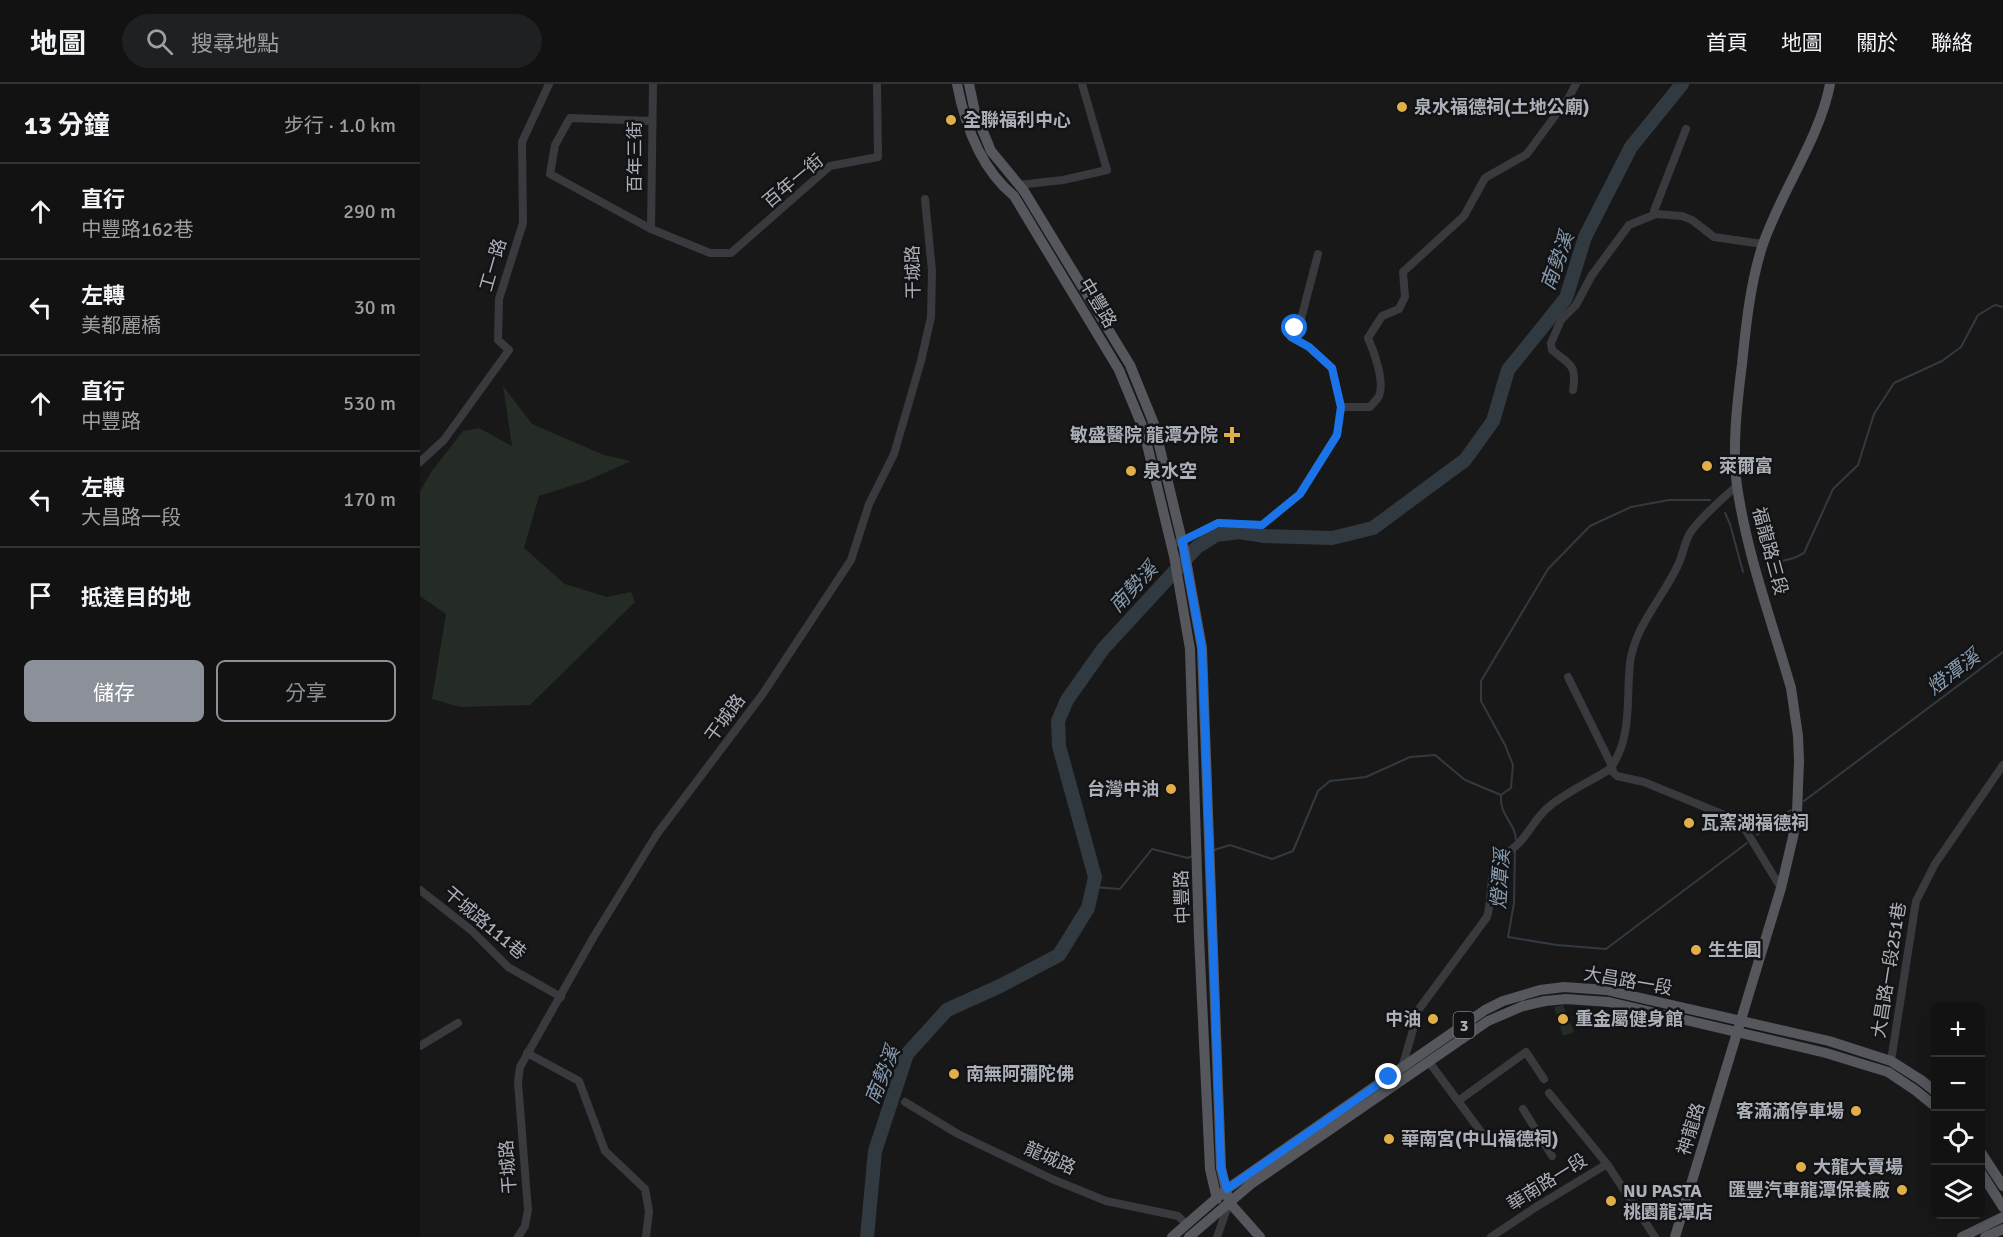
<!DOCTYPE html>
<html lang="zh-TW">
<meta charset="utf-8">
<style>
:root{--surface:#121213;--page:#1f2021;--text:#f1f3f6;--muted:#9c9ea0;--line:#313233;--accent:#8c9099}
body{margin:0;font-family:Signika,"Noto Sans TC",sans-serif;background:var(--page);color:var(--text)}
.controls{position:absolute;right:18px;bottom:18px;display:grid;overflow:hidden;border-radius:9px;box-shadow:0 3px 15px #0003}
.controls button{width:54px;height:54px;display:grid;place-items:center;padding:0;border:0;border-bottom:2px solid var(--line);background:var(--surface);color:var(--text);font:30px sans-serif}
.stop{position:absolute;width:18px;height:18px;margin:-14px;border:4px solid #1a73e8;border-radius:50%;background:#fff}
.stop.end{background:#1a73e8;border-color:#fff;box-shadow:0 2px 6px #0008}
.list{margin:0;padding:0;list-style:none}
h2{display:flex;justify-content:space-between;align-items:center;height:78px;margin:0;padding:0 24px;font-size:26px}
h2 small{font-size:20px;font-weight:400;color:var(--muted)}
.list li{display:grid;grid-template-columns:39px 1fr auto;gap:18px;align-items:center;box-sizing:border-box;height:96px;padding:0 24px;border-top:2px solid var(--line)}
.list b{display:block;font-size:22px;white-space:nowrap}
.list p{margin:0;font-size:20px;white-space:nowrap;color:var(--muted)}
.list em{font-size:20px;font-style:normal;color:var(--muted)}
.actions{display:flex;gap:12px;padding:18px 24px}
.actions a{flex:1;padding:14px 0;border:2px solid var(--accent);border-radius:9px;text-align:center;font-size:21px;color:var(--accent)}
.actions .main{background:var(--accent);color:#fff}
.icon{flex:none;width:33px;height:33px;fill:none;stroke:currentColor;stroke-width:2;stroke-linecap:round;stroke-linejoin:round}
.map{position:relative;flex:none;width:1583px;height:1153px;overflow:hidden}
header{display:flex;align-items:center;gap:36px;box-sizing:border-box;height:84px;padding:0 30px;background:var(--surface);border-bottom:2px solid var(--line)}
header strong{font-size:28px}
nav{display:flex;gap:33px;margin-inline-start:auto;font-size:21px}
.search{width:420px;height:54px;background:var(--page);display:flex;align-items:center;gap:15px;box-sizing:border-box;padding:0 21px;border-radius:33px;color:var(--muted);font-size:22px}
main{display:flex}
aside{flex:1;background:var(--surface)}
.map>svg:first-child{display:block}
.green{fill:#242c25}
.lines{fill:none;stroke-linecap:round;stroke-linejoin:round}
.stream{stroke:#323a41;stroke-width:2}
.river{stroke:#323a41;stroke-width:14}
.minor{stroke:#393a3e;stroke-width:8}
.major{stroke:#55575d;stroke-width:10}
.route{stroke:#1a73e8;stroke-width:8}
.poi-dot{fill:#e1af48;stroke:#131315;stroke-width:2}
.labels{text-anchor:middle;stroke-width:5;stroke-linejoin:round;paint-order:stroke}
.shield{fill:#131315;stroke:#7d8087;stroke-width:1.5}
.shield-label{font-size:16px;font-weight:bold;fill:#abafb8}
.poi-label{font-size:18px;font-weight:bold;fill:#abafb8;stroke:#131315;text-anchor:start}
.street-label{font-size:18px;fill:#abafb8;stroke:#131315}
.water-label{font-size:20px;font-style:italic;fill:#869cb0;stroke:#131315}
</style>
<header>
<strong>地圖</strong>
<div class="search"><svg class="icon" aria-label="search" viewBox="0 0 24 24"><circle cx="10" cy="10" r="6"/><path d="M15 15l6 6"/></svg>搜尋地點</div>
<nav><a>首頁</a><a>地圖</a><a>關於</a><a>聯絡</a></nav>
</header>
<main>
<aside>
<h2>13 分鐘<small>步行 · 1.0 km</small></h2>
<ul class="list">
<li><svg class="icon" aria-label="ahead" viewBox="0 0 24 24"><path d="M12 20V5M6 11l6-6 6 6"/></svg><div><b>直行</b><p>中豐路162巷</p></div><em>290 m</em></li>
<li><svg class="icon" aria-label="left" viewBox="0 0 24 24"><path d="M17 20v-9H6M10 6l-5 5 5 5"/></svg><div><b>左轉</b><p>美都麗橋</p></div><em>30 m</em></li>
<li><svg class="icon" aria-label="ahead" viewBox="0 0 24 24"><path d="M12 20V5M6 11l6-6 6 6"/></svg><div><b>直行</b><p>中豐路</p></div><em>530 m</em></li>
<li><svg class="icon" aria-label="left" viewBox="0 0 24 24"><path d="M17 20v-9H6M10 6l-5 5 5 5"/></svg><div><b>左轉</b><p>大昌路一段</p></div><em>170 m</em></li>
<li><svg class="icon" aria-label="arrive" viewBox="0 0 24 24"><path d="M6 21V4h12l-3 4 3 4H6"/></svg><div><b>抵達目的地</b></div></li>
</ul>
<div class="actions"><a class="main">儲存</a><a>分享</a></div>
</aside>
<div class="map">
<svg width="1583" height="1153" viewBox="0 0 1583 1153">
<rect width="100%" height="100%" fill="#181819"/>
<path class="green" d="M83,302l29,38 72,31 27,6 -45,20 -47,15 -15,52 41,36 42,13 24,-5 4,10 -105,103 -70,2 -28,-8 14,-85 -26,-18v-104l11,-20 32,-41 16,-3 33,18z
M1143,921l11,27 -11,4 -9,-29z"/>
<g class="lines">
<path class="stream" d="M1305,429l5,11 13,48
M1347,481l27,-7 10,-5 29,-64 25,-24 16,-51 20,-31 48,-22 19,-14 17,-32 17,-10 8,2
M1081,711l10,-7 2,-23 -8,-20 -24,-44v-20l67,-112 42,-43 41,-19 38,-7h41
M1384,717l199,-149
M1337,751l34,-25
M1095,765l-1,54 -6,34 49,8 49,4 141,-106
M794,766l16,-5 42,14 21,-8 25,-60 12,-10 36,-4 44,-20 25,-2 30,25 36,15c-2,21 15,28 15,46
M673,803l27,2 32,-40 36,9 4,-2"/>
<path class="river" d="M447,1153l8,-86 32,-97 40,-44 53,-24 59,-31 29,-47 7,-31 -36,-131 -1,-25 9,-21 36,-51 94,-102 19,-12 23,-3 26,4 67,2 41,-10 92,-68 28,-39 15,-51 58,-72 19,-61 46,-90 51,-63"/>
<path class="minor" d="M232,37l-82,-3 -15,27 -5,29 101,55 59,24h21l99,-87 48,-9 -1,-73
M1266,45l-32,82 2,3 26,2 10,4 22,17 49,7
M598,101l45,-5 44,-10 -25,-86
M231,145l2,-145
M1153,306c4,-26 -3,-25 -21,-40l-1,-7 10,-23 15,-15 16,-30 37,-50 27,-11
M921,323h29c2,-3 7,-7 9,-11 6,-14 -5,-45 -11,-58l14,-22 17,-7 6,-12 -2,-25 61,-56 21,-38 42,-24 42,-57 7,-13
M0,378l24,-22 65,-90 -11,-10 1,-41 24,-76 -1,-81 27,-58
M751,460l11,-3 36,-18 44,2 38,-31 37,-59 4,-28 -9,-39 -23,-21 -18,-10 10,-18 17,-65
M1148,593l44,89 1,6 4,4 27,6 90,37 11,10 36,59
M0,806l51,40 37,37 53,30
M0,962l38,-23
M107,969l52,28 26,70 40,38 4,22 -3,26
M1471,977l25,-160 19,-37 68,-99
M1009,978l58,78
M982,984l17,-59 68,-92c5,-16 2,-34 8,-50 5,-11 15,-15 23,-23 12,-12 19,-29 33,-39 18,-14 40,-24 59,-36 23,-32 16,-70 20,-106 5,-38 33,-65 48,-98 5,-10 6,-21 11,-30 6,-12 37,-40 48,-49
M1129,1009l58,71 48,73
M1038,1017l68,-49 18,27
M485,1018l53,32 94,45 54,22 72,15 9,9
M1103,1025l29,47
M98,1153l7,-11 3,-16 -10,-128 2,-15 73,-129 64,-104 105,-139 89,-135 18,-56 25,-50 27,-93 10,-44 1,-46 -7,-72
M797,1153l12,-34
M1071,1153l45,-30 71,-43"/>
<path class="major" d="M537,0c8,42 23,84 57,112l105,174 24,58 31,128 16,93 9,288 11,232 7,30
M549,0l6,28 16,39 33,40 106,174 24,59 30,125 18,99 19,520 8,34 31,35
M1560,1067l23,35
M1560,1087l23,36
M752,1153l55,-48 258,-179 18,-9 37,-11 24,-3 42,3 223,51 62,20 30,19 15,12
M769,1153l62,-53 237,-163 35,-15 22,-5 21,-2 43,3 217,51 62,19 27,18 21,17
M1255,1153l106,-349 12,-51 4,-24 2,-52 -1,-25 -7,-48c-19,-66 -44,-133 -54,-202 -5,-40 0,-82 5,-122 4,-39 8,-79 20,-117 18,-54 58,-109 68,-163
M1542,1153l41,-20
M1565,1153l18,-8"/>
</g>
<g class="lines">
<path class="route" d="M875,244l-4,9 18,10 23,21 9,39 -4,28 -37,59 -38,31 -44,-2 -36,18 20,107 19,520 6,21 162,-112"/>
</g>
<g class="poi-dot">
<circle cx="982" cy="23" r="6"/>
<circle cx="531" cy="36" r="6"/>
<path d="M809 342h6v6h6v6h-6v6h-6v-6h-6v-6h6z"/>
<circle cx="1287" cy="382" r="6"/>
<circle cx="711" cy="387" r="6"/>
<circle cx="751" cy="705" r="6"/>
<circle cx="1269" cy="739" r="6"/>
<circle cx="1276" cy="866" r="6"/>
<circle cx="1013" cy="935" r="6"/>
<circle cx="1143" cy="935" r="6"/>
<circle cx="534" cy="990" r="6"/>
<circle cx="1436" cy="1027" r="6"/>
<circle cx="969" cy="1055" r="6"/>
<circle cx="1381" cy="1083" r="6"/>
<circle cx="1482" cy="1106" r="6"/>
<circle cx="1191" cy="1117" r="6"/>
</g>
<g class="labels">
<rect class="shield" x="1033.5" y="928" width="21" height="26" rx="4.5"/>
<g class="shield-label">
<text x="1044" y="947">3</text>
</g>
<g class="poi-label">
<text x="994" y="29">泉水福德祠(土地公廟)</text>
<text x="543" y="42">全聯福利中心</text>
<text x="798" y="357" text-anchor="end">敏盛醫院 龍潭分院</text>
<text x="1299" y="388">萊爾富</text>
<text x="723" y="393">泉水空</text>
<text x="739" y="711" text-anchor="end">台灣中油</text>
<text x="1281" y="745">瓦窯湖福德祠</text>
<text x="1288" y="872">生生圓</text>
<text x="1001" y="941" text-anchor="end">中油</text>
<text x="1155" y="941">重金屬健身館</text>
<text x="546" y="996">南無阿彌陀佛</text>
<text x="1424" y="1033" text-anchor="end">客滿滿停車場</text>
<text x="981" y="1061">華南宮(中山福德祠)</text>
<text x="1393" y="1089">大龍大賣場</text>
<text x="1470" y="1112" text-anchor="end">匯豐汽車龍潭保養廠</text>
<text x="1203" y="1113">NU PASTA<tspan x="1203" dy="21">桃園龍潭店</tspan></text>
</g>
<g class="street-label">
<text transform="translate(215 73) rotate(-90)" y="6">百年三街</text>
<text transform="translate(373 97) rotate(-40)" y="6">百年一街</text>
<text transform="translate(73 181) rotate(-74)" y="6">工一路</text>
<text transform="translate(493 188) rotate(-91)" y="6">干城路</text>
<text transform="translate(678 219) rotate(59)" y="6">中豐路</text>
<text transform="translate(1350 467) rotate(75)" y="6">福龍路三段</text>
<text transform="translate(305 634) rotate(-54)" y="6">干城路</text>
<text transform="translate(762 813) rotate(-92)" y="6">中豐路</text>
<text transform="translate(65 839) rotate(40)" y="6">干城路111巷</text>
<text transform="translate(1469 886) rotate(-81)" y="6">大昌路一段251巷</text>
<text transform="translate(1208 897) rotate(10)" y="6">大昌路一段</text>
<text transform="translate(1271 1045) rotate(-73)" y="6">神龍路</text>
<text transform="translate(630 1074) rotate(24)" y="6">龍城路</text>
<text transform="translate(88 1083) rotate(-94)" y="6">干城路</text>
<text transform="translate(1127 1098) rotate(-32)" y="6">華南路一段</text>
</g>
<g class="water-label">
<text transform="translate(1137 177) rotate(-70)" y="7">南勢溪</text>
<text transform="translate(713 503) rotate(-47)" y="7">南勢溪</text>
<text transform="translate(1533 588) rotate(-37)" y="7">燈潭溪</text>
<text transform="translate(1080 795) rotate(-86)" y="7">燈潭溪</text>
<text transform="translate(462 991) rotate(-68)" y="7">南勢溪</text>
</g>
</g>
</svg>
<div class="controls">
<button>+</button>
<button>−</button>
<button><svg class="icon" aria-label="locate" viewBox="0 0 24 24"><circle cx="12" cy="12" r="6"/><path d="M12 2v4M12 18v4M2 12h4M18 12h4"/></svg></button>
<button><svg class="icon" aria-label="layers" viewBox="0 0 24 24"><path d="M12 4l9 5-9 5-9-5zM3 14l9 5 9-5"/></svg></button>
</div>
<div class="stop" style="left:875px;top:244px"></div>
<div class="stop end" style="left:969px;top:993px"></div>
</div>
</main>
